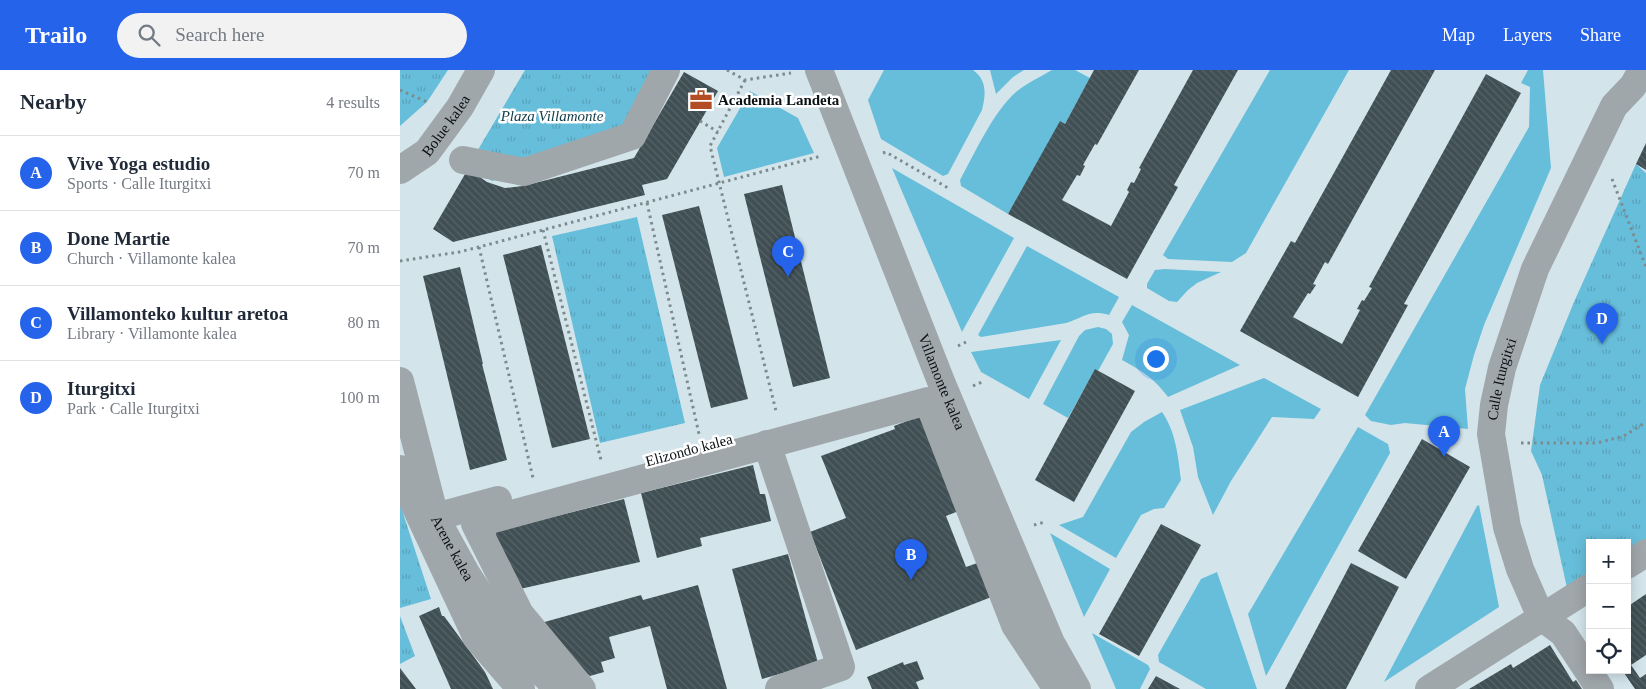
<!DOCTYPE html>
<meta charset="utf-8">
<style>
:root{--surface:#fff;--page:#f2f2f3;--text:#1f2937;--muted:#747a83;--line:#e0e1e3;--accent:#2563eb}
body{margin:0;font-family:Georgia,serif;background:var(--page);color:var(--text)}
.controls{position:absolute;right:15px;bottom:15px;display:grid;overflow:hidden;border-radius:0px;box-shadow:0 2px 12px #0003}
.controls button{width:45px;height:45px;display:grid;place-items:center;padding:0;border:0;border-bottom:1px solid var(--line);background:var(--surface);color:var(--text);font:25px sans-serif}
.you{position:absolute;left:755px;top:288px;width:18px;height:18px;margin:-12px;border:4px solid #fff;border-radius:50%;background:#1a73e8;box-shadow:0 0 0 8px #1a73e833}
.badge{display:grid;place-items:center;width:32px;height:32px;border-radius:50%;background:var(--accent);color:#fff;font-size:16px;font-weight:700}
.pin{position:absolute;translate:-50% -41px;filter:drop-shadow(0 1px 2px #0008)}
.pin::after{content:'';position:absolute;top:26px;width:18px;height:15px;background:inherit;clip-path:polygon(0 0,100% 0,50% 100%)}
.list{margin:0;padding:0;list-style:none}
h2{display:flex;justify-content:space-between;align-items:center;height:65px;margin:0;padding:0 20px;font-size:21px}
h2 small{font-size:16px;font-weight:400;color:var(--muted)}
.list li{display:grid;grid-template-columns:32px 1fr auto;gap:15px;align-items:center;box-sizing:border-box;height:75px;padding:0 20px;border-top:1px solid var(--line)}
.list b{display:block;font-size:19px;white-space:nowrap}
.list p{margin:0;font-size:16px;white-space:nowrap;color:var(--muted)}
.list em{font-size:16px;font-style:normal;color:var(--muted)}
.icon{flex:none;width:28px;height:28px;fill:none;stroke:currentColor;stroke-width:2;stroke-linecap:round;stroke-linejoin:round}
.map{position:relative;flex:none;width:1246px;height:619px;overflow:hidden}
header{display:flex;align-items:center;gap:30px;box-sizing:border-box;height:70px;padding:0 25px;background:var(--accent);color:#fff}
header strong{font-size:24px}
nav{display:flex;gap:28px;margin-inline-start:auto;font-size:18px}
.search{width:350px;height:45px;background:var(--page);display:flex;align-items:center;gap:12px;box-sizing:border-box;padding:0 18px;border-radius:28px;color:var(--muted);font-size:19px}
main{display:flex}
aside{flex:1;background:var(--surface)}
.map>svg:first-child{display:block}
.green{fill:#67beda}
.park{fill:url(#park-tufts)}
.building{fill:url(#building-back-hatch)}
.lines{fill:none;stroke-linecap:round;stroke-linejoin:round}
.path{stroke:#7d8a8e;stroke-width:3;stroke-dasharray:2.5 4;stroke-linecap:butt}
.street{stroke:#a0a7aa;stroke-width:28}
.labels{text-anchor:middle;stroke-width:5;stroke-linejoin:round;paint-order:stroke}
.poi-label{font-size:15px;font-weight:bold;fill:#0a1012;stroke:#fff;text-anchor:start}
.park-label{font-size:15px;font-style:italic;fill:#113d4a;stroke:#fff}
.street-label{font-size:15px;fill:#0a1012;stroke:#fff}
</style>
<header>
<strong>Trailo</strong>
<div class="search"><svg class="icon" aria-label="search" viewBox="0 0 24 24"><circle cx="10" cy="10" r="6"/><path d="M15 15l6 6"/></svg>Search here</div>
<nav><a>Map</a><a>Layers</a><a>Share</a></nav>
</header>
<main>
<aside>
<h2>Nearby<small>4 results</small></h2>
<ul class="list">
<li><span class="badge">A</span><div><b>Vive Yoga estudio</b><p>Sports · Calle Iturgitxi</p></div><em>70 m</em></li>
<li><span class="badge">B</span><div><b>Done Martie</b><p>Church · Villamonte kalea</p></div><em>70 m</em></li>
<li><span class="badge">C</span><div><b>Villamonteko kultur aretoa</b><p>Library · Villamonte kalea</p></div><em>80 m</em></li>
<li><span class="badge">D</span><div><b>Iturgitxi</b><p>Park · Calle Iturgitxi</p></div><em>100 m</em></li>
</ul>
</aside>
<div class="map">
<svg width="1246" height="619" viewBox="0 0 1246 619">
<defs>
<pattern id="park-tufts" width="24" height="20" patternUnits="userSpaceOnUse" patternTransform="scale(1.25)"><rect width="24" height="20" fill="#67beda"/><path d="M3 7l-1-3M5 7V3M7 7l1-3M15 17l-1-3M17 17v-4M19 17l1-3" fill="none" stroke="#58a2ba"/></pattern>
<pattern id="building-back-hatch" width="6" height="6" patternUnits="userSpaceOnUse" patternTransform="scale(1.25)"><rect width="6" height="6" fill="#3f4f54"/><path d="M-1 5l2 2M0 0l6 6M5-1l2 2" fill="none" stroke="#576468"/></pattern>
</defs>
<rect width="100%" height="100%" fill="#d3e5eb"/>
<path class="green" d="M484,0h89c14,10 13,24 9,40l-34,64 -5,2 -62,-37 -13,-39z
M590,0h34l-11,7 -17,17z
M652,0h23l15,8 -25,46 -57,90 -47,-28 -1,-6c15,-27 33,-68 56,-88 11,-9 24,-15 36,-22z
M870,0h79l-103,183 -14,9 -64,-3 -5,-4z
M1128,0h15l8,98 -67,157 -10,30 -9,34 3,40 -63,-6 -14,2 -20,-4 -6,-6 164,-288 1,-40 -9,-4z
M350,21l48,27 16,35 -90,24 -7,-29z
M492,98l122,70 -52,94z
M627,176l92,51 -10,18c-20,-6 -26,3 -43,8l-85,14 -3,-2z
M765,199l56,3 -24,11 -9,7 -11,12 -8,-1 -22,-13v-4l8,-14z
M732,235l108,60 -72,32c-14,-19 -26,-26 -46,-37l7,-25 -7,-13z
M698,257l8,2 6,5 1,10 -15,27 -3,-1 -27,48 -25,-14 36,-68 6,-6z
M661,270l-32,59 -48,-27 -10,-20z
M864,308l57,31 -7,10 -42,-2 -41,64 -18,34 -15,-38 -5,-30 -13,-37z
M762,342c14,20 16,44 19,68l-17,28 -10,1 -13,6 -25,43 -57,-33 24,-8 48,-85 13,-10z
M958,357l30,17 2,9 -124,223 -18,-62z
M1079,435l20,102 -115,75 93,-176z
M650,463l60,36 -26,48z
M817,502l40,117h-51l-47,-27 -1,-7 43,-76z
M692,563l56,32 2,4 -10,20h-24z"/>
<path class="park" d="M0,0h48l-21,32 -27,24z
M125,0h132l-44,78 -121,33 -23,-16z
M1236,94l10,9v386l-19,12v-28h-37v51l-19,12 -29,-131 -11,-24 9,-66 34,-83z
M237,147l48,206 -85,20 -48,-207z
M0,434l31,95 -31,9z
M0,546l15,40 -15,8z"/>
<path class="building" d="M694,0h45l-42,75 -2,-1 -12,21 2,1 -5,10 -3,-1 -15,25 49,26 18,-34 -2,-2 4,-8 3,1 7,-14 -2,-1 54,-98h45l-64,115 4,2 -51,92 -119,-65 52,-93 5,3z
M991,0h44l-107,194 -3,-2 -12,22 3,1 -6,9 -2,-1 -15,24 49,27 18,-34 -3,-1 5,-9 2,1 8,-13 -3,-1 117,-213 35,19 -117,211 4,1 -50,92 -118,-66 51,-90 4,2z
M284,2l34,19 -51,88 -25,6 3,10 -192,47 -20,-13 35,-60 19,13 18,6 18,-2 111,-28z
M1246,73v27l-10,-6z
M382,115l48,193 -37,9 -49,-193z
M299,136l49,193 -37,9 -49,-193z
M141,175l49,194 -38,9 -49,-193z
M60,197l23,97h-1l25,96 -37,10 -47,-194z
M695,299l40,22 -61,111 -39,-22z
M531,342l38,95 -23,9 20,51 20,-7 13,34 -143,56 -46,-118 36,-14 -25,-62 74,-27 -1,-3z
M1022,369l48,28 -64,112 -48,-28z
M353,395l7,29h5l6,27 -71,17 2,8 -45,12 -16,-65z
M224,429l16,63 -129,29 -25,-41 11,-19z
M761,454l40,21 -62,111 -40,-22z
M388,484l30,109 -56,16 -30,-110z
M951,493l48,24 -53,102h-61z
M298,515l29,104h-60l-17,-63 -41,11 6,21 -14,4 3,10 -14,4 -22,-19 -27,-34 100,-28 2,5z
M1246,524v61l-15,10 9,13 6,-4v15h-11l-13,-19h5v-63z
M39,537l3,9h2l41,56 8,17h-42l-32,-73z
M1150,575l23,37 3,-2 6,9h-113l42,-25 2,4z
M517,591l7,18 -8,3 3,7h-47l-5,-12 36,-15 1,3z
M0,598l16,21h-16z
M756,606l24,13h-32z"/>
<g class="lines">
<path class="path" d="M327,0l18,10 46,-7
M345,10l-35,66 66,265
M0,20l27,12
M300,51l18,11
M483,83l3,-1 62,36
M1212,109l34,88
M247,133l52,231
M143,160l58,230
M79,177l54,231
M0,191l59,-9 20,-5 342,-91
M558,276l8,-4
M573,316l11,-5
M1121,373h76l27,-7 22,-14
M634,455l11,-3"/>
<g class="street">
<path id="s1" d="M419,0l123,314 109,259 26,46"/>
<path d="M63,90l61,12 108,-36 34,-66"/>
<path id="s2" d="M0,100l27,-18 33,-45 21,-37"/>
<path id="s3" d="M0,311l35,136 31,56 39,61 53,55"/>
<path d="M367,374l74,223 -62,22"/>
<path d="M0,399l3,11 74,158 44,51"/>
<path d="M35,447l63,-17"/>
<path d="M1227,495l19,-12"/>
<path d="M182,619l-62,-75 -45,-90 453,-123 87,224 42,64"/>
<path d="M1029,619l161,-102"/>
<path id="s4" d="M1200,619l-37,-56 -22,-16 -21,-48 -13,-42 -16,-93 3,-29 8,-37 33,-99 79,-163 19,-20 9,-16"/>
</g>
</g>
<defs>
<symbol id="office-bare" viewBox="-9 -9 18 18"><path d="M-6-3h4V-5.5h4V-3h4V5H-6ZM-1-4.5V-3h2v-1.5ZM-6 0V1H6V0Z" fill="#b34d23" stroke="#fff" stroke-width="2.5" paint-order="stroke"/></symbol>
</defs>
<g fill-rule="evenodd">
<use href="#office-bare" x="285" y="14" width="32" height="32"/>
</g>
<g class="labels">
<g class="poi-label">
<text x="318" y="35">Academia Landeta</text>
</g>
<g class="park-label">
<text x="152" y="51">Plaza Villamonte</text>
</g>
<g class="street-label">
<text dy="5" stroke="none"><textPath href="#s2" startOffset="65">Bolue kalea</textPath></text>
<text dy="5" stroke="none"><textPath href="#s4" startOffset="341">Calle Iturgitxi</textPath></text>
<text dy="5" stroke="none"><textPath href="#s1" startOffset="335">Villamonte kalea</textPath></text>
<text transform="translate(289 380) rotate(-15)" y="5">Elizondo kalea</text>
<text dy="5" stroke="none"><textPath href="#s3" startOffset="176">Arene kalea</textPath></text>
</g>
</g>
</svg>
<div class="controls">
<button>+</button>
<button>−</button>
<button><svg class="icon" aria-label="locate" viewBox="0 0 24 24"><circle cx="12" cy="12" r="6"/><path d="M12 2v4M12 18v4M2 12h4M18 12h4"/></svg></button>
</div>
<div class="you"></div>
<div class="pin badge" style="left:1044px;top:387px">A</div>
<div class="pin badge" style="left:511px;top:510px">B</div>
<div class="pin badge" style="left:388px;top:207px">C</div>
<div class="pin badge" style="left:1202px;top:274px">D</div>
</div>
</main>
